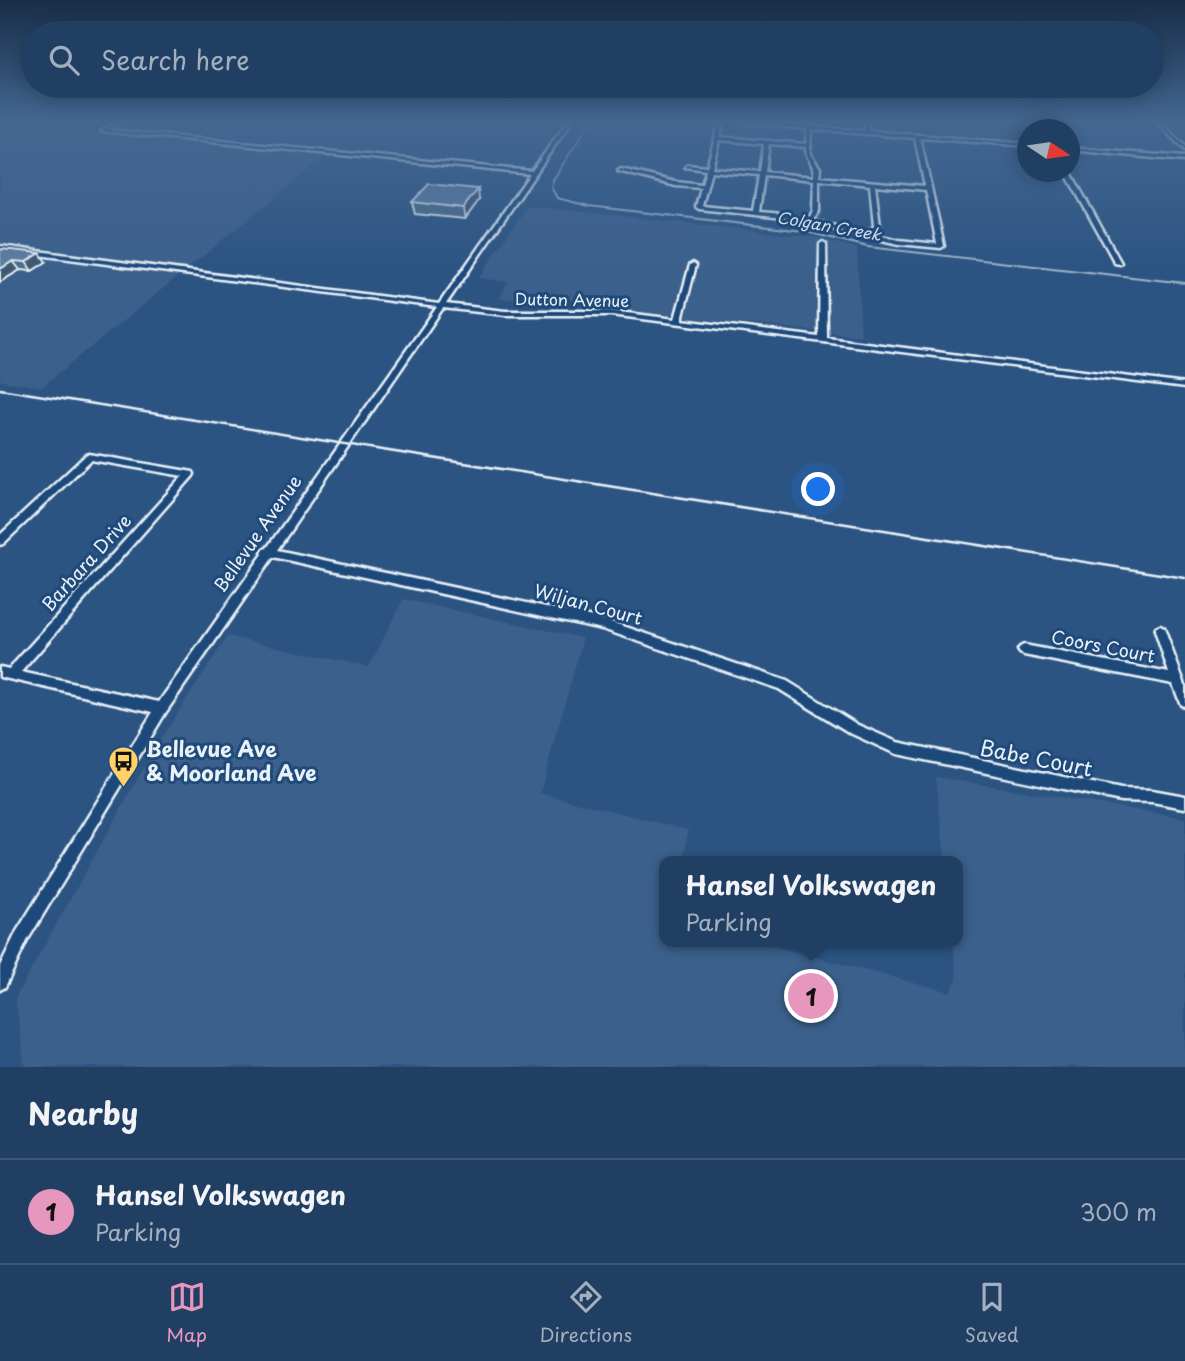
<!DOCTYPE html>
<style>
:root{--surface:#203f62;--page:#2d4a6b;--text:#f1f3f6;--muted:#a2afbe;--line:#3d5877;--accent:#e797bd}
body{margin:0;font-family:"Playpen Sans",sans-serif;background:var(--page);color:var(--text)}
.compass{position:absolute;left:1017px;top:119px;width:63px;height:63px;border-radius:50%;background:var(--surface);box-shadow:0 4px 18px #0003;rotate:103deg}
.you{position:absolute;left:819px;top:490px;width:24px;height:24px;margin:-18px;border:5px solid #fff;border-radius:50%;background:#1a73e8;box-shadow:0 0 0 10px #1a73e833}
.badge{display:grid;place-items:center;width:46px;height:46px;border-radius:50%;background:var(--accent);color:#111;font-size:23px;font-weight:700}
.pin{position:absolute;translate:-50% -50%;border:4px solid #fff;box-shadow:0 2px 7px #0006}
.popup{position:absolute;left:659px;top:856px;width:304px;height:91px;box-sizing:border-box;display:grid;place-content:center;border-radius:14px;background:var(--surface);filter:drop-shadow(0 2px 5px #0005);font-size:23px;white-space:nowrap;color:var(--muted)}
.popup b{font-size:26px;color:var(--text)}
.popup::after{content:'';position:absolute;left:50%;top:100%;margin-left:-14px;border:14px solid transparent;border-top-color:var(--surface)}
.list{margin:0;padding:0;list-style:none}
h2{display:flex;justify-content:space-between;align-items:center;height:91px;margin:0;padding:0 28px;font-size:30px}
h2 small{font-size:23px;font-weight:400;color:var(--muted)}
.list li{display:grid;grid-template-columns:46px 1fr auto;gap:21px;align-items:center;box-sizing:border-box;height:105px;padding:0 28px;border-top:2px solid var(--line)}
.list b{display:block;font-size:26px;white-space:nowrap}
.list p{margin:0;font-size:23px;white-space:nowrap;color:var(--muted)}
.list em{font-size:23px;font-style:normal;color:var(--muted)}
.icon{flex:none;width:38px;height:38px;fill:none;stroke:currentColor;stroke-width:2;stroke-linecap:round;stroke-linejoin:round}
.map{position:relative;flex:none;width:1185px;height:1067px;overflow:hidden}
.search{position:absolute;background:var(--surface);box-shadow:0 4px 18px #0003;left:21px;right:21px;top:21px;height:77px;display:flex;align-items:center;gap:18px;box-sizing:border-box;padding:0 24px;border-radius:38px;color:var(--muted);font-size:26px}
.sheet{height:196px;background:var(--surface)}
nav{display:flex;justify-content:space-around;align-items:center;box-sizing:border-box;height:98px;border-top:2px solid var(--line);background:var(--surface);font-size:19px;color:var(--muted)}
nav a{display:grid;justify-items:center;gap:4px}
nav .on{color:var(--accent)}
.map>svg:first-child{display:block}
.built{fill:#3a608b}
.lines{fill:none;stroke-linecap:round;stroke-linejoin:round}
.stream{stroke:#a0b6cb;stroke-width:2}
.minor-casing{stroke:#e8f1f8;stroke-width:5}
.minor{fill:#1f4a7a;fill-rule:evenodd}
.rail{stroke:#e8f1f8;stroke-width:2.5}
.wall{fill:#506c8a;stroke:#e8f1f8;stroke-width:2}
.shaded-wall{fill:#415871;stroke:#e8f1f8;stroke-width:2}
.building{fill:#5d7da1;stroke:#e8f1f8;stroke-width:2}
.labels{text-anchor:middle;stroke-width:6;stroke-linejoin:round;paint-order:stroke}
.far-water-label{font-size:16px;font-style:italic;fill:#d0dde9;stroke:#1f4a7a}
.far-street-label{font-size:16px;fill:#e8f1f8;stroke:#1f4a7a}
.street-label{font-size:18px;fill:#e8f1f8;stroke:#1f4a7a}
.near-poi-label{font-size:21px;font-weight:bold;fill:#e8f1f8;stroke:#1f4a7a;text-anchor:start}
.near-street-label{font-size:21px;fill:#e8f1f8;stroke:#1f4a7a}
</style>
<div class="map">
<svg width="1185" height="1067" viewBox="0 0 1185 1067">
<rect width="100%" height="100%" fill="#2b5482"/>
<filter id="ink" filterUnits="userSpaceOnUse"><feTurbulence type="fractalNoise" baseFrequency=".0143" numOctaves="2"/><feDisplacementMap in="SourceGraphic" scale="14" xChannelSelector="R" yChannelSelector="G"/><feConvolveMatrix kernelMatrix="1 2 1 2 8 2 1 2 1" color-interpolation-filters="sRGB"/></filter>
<g filter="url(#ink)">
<path class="built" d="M0,123l326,33 -284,231 -42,-6z
M531,206l281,31 45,11 4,88 -239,-25 3,-10 -126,-2 9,-17 -30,-4 48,-70z
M403,599l180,39 -43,155 148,37 -4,31h-20v81h93l193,50 7,-13 -4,-37h5v-81h-13l-9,-84 249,41v249h-1160l-10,-69 141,-252 72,-110 141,31z"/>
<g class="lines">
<path class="stream" d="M590,122l-37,58 -2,7 6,11 32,8 214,25 65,16 317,36"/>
<defs>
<path id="minor" d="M118,122h5l-15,8 424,41 35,-49h4l-125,182 59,7h106l64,8 15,-54 3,-2 3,2 -14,55 137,17 1,-93 3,-2 3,2 1,94 358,46v4l-574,-73h-106l-62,-7 -166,242 325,69 185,62 71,44 39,17 224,47 31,1 33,6v12l-33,-6 -31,-1 -225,-47 -46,-21 -71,-44 -177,-60 -329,-72 -107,155 -139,229 -22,46 -5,3v-24l17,-35 136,-219 -153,-35v-10l9,2 174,-193 -92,-16 -88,84 -3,1v-10l86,-80 3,-1 104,18 1,2 -1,2 -172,196 138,30 104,-148 -1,-2 2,-3 3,-1 170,-241 -437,-57v-4l439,58 91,-130 -429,-43z
M719,122h4l-3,15 86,7 1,-15 -73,-7h15l116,9 -1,-9h4l1,9 159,13v2l-108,-8 24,108 -3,2 -42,-4 -115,-26 -85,-9 -3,-2 5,-19 -25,-2 -58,-15 3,-2 55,13 26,3 4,-15 -21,-3 3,-2 19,2zM811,129l104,9 10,48 -106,-9 1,-9 -10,-14zM719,140l45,4 -4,28 -48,-4zM769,144l37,3c-1,13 9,15 8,30l-49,-5zM711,171l48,4 -6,36 -51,-5zM764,175l50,5 -1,31 -5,9 -24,-6 -25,-2zM819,180l51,5 4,41 -7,7 -54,-12 6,-10zM875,185l51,5 11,54 -38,-4 -26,-6 7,-8z
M1157,122h4l24,25v4z
M1070,148l115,9v4l-115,-11z
M1070,171l51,92 -1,1 -5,-1 -50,-91z
M1160,626l4,2 1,3 20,54v21l-4,-1 -8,-21 -149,-29 -4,-2 -2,-3 2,-3 4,-2 145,28 -14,-42 1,-3z"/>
</defs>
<use href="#minor" class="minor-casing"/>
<use href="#minor" class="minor"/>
<path class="rail" d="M0,389l1185,189"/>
</g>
<path class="wall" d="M479,200l-14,19 -50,-5 -3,-12z
M0,250l46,12 -14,9 -12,-1 -20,12z"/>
<path class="shaded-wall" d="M478,189l1,11 -14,19 -2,-11z
M40,253l6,9 -14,9 -6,-9z
M13,261l7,9 -20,12v-13z"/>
<path class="building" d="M429,184l49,5 -15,19 -51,-6z
M2,249l38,4 -14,9 -13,-1 -13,8v-19z"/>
</g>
<linearGradient id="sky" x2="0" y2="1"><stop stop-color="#182e48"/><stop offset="0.45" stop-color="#446792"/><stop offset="1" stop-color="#446792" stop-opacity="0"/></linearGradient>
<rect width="1185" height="271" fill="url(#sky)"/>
<defs>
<symbol id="bus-pin" viewBox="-11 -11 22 30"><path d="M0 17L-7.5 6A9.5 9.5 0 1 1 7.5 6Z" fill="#ffd166" stroke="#1f4a7a"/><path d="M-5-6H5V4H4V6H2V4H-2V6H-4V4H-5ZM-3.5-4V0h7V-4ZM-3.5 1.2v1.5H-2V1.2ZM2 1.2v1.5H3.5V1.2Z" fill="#111"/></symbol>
</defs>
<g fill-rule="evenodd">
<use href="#bus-pin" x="106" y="744" width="35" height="47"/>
</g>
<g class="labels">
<g class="far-water-label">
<text transform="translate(829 226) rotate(10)" y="6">Colgan Creek</text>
</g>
<g class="far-street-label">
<text transform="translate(572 300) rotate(1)" y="6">Dutton Avenue</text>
</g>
<g class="street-label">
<text transform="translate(258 534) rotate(-55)" y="6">Bellevue Avenue</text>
<text transform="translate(87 563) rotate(-48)" y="6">Barbara Drive</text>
<text transform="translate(588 605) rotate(15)" y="6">Wiljan Court</text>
<text transform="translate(1103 647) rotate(11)" y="6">Coors Court</text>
</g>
<g class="near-poi-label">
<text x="146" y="757">Bellevue Ave<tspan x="146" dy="24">&amp; Moorland Ave</tspan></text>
</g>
<g class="near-street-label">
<text transform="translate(1036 759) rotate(11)" y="7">Babe Court</text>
</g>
</g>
</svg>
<svg class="compass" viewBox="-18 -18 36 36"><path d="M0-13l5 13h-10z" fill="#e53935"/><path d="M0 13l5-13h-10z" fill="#a2afbe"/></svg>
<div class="you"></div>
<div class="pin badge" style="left:811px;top:996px">1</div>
<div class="popup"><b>Hansel Volkswagen</b>Parking</div>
<div class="search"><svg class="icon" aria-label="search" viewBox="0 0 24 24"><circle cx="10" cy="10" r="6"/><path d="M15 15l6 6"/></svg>Search here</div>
</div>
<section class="sheet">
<h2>Nearby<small></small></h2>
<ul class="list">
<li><span class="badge">1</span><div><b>Hansel Volkswagen</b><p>Parking</p></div><em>300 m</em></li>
</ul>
</section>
<nav>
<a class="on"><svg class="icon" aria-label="map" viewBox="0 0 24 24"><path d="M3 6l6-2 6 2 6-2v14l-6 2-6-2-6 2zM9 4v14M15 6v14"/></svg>Map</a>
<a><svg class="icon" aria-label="directions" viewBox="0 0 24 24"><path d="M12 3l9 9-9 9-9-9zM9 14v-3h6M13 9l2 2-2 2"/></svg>Directions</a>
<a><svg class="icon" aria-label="saved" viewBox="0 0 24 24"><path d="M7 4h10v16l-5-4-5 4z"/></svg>Saved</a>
</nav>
